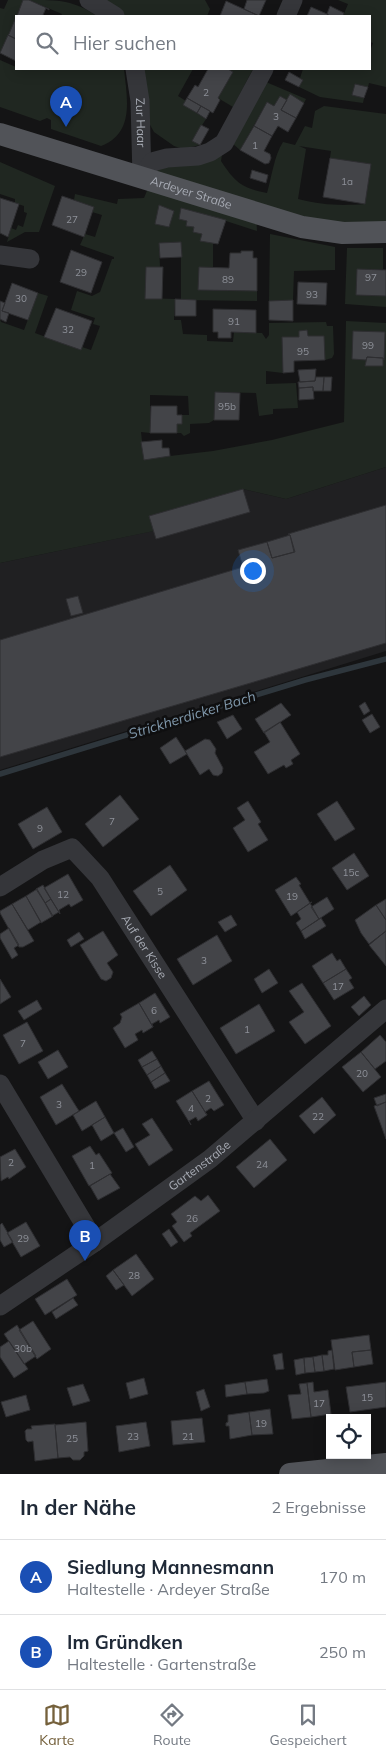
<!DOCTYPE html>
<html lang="de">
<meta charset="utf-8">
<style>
:root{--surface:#fff;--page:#f2f2f3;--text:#1f2937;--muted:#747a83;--line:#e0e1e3;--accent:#75613c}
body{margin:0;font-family:Mulish,sans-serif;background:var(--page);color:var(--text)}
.controls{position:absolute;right:15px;bottom:15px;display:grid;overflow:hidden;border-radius:0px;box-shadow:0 2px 12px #0003}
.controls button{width:45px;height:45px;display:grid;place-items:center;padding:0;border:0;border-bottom:1px solid var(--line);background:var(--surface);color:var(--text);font:25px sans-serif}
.you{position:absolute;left:252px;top:570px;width:18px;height:18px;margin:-12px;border:4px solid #fff;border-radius:50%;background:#1a73e8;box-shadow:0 0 0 8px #1a73e833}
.badge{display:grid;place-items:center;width:32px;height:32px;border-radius:50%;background:var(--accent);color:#fff;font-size:16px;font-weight:700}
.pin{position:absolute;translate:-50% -41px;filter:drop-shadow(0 1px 2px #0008)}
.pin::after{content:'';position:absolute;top:26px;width:18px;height:15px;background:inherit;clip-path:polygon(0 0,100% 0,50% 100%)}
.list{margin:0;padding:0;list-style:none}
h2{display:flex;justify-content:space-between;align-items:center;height:65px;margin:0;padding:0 20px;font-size:21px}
h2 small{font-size:16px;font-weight:400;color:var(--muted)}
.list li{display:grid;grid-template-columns:32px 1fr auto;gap:15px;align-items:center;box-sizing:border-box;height:75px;padding:0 20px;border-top:1px solid var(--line)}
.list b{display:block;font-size:19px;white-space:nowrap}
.list p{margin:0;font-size:16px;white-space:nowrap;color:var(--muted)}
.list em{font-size:16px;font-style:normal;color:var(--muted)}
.icon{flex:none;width:28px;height:28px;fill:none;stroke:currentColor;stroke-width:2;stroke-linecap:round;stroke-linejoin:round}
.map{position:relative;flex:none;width:386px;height:1474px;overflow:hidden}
.search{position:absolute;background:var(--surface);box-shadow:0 2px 12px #0003;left:15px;right:15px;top:15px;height:55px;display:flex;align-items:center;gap:12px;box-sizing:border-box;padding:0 18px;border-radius:0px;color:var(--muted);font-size:19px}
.sheet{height:215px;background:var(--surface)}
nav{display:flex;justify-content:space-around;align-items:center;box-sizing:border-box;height:70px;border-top:1px solid var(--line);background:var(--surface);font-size:14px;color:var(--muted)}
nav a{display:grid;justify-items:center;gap:2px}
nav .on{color:var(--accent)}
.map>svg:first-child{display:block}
.built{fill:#202022}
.green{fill:#202721;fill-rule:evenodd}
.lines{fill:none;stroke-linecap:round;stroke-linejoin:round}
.stream{stroke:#2e363c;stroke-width:5.5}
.building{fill:#434448;stroke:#2e2e31}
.minor{stroke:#35363a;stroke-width:19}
.major{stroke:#515358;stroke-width:22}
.labels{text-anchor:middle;stroke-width:5;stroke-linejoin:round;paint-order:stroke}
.number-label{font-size:10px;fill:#8e9199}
.street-label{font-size:12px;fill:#a7abb4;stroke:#0f0f10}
.water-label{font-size:14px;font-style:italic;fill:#8199ac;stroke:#0f0f10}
</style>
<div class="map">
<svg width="386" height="1474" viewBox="0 0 386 1474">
<rect width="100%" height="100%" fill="#141415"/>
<path class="built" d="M386,467v184l-386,119v-207l153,-32 -4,-15 94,-27 43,10z"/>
<path class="green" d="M8,0h15l-2,9 -21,44v-45l4,1z
M29,0c30,0 44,0 68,16h-36l1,-2z
M89,0h116l5,9 -3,7h-91z
M338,0h48v87l-17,-4 -1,4 -13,-3 -3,11 12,3 -1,5 -43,-6 -21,-10 4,-7 -3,-2 3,-9h67v-18l3,-8 -3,-1v-26h-27l5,-12z
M0,60l16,7v2l6,1 102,-1c3,29 11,64 -23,77l-50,-17v-9l-4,-2 -7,3 -40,-14z
M144,69h49l-15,27 8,5 -2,4 22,14 -14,22 8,4 -17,4 -9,-3 -20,-14 -5,-9z
M228,69h25l-20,38 -15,-9 15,-26z
M266,82l40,17 -2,4 -14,-8 -3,5 -7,-4 -6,10 -7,-4 -27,48 -8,-7z
M324,106l62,8v118l-130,-18 1,17 -31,-10 -8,23h-5v24h-14l-1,22 59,1v10l-76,-1v-58l-22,1 1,24h-14l-1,31 30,1 -1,21h7l2,14 24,1v6l26,1 1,-10 28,1 4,6 3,-4v-12l57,-1 1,4h6l1,28 -2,4 -7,2 -17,-24 -1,-6 -7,1 -1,6h-17l1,36 -17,-2v13l30,-1 2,25 -25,1v5l-14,2 -3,-23 -41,-1 -1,28 -5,3 -19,1v9l-6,3 -3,-3h-4v-9h5v-9h7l-1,-19 -38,-1v38l-9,-1 3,27 69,-8 59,-11 72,-18 2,-101 40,2v144l-100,32 -43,-10 -93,27 4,15 -154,32v-244l1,3 23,8 14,-37 10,3 -13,37 46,17 1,-3 9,3 9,-24 -7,-2 2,-6 -24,-8 6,-19 15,5 8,-4 12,-33h2v-2l-34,-12 5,-11 10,3 7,-22 -10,-3 2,-5 -20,-7 1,-6 42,10 1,-5 26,-1 7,-17 1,-19 72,-19 -3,18c14,21 20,27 46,32 5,-17 7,-37 16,-51l12,3 10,-19 7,2 3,-17zM299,146l32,5 -1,7 41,6 -6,40c-26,2 -42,1 -67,-5l8,-50z
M0,162l55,24 -16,46h-14l-18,10 4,-14 5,2 2,-5 5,2 4,-14 -3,-1v-6l-9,-3v-4l-15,-5z
M270,234l65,13v23l-41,1 -1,29 -24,1z
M347,248h36v21h-26l-1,26 30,1v11l-41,-3z"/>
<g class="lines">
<path class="stream" d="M0,774l305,-94 81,-21"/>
</g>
<path class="building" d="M23,0h6l20,9v1l-3,-2 -3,7 2,1h-28z
M247,0h19l-7,16 -15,-7z
M226,1l33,15h-39z
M330,6l14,7 -1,3h-14l-2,-2z
M311,7l16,7 3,2h-23z
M16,17v22l-8,-4 1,-1z
M8,35l8,4v22l-16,-8z
M208,69h20l5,3 -15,26 2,2 -7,13 -26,-15 8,-13 3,2z
M289,72l14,8 -4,7 -14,-7z
M355,84l13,3 -4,11 -12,-3z
M290,94l14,9 -8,15 -15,-8z
M280,96l7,4 -6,10 15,8 -8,14 -10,-6 -6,10 -18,-10 13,-24 7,4z
M187,98l14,8 -4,7 -14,-8z
M201,106l9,5 -4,8 -9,-6z
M201,125l8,4 -9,16 -8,-4z
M254,126l18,10 -8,15 6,3 1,4 -2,5 -4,1 -25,-14z
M330,158l41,6 -6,40 -42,-7z
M252,170l16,5 -2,8 -16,-5z
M62,196l32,11 -10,30 -32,-12z
M0,198l19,6 -11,33 -8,-4z
M159,205l15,6 -5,16 -14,-3z
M181,208l45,12 -8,24 -18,-3 2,-7 -9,-2 1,-5 -8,-1 1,-5 -8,-2z
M181,242l1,15 -22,1 -1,-15z
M71,250l31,12 -11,31 -31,-11z
M241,251h12v7h4v33l-59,-1 1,-23 30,1 1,-15h11z
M146,267h17l-1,32h-17z
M357,269l29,1v26l-30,-1z
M298,282l29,1 -1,22 -29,-1z
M12,283l26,10 -10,27 -26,-9z
M175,299l21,1v16h-21z
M293,300v21l-24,-1v-19z
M0,301l5,2 -3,8 7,2 -3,9 -6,-3z
M56,308l36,13 -11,29 -37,-13z
M213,309l43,1v23l-25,-1v6h-13v-6h-5z
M307,330l1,6h16l1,24 -31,1v11l-11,1 -1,-36h17v-6z
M353,331l32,1 -1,28 -1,-2 -16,-1 -1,3 -14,-1z
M367,357l16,1v8h-18z
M316,369l-1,12 -15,1 -2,-12z
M316,377h8l-1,14h-10v-4l-14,1 -1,-6 17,-1z
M324,377h8l-1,14h-8z
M313,387l1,12 -15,1v-12z
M215,392l25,1 -1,27h-25z
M151,406h26v9h5v9h-5v9h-27z
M162,440v8h7l1,8 -26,4 -3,-18z
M243,489l7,23 -94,27 -7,-23z
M386,505v138l-386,114v-117l243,-73 -5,-17 29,-8 5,16 22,-6 -4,-17 -2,-1z
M290,535l5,17 -23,6 -5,-16z
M78,596l5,17 -12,3 -5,-17z
M365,702l5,9 -6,4 -5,-9z
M281,703l10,12 -27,18 -9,-14z
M372,714l8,13 -10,6 -8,-13z
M233,715l9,14 -15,10 -10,-17z
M280,722l20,32 -9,6 2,4 -7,4 -2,-3 -16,9 -14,-22 16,-10 -6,-10z
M176,737l11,17 -17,10 -10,-16z
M205,739l5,1 6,9 -1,4 8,15 -1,5 -4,3 -5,-1 -4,-6 -9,6 -15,-24z
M120,795l19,24 -36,28 -18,-23z
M248,801l13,21 -3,2 10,16 -20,12 -15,-24 12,-8 -8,-12z
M337,801l18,28 -20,12 -18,-27z
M47,807l15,25 -29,17 -15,-25z
M354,853l15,23 -22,14 -15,-22z
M170,865l17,25 -36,26 -18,-25z
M68,874l15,26 -12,7 -2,-3 -10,6 1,4 -16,-26z
M296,877l5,7 -2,1 11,18 2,-1 -21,14 -16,-26z
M43,885l8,14 -6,4 -9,-14z
M37,889l16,27 -12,7 -15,-27z
M26,896l15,26 -13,8 -16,-26z
M327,897l7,12 -15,10 -8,-12z
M51,899l8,13 -7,4 -7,-13z
M386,899v21l-10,-15z
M310,903l9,16 -18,12 -5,-8 5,-4 -4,-7z
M12,904l22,37 -11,6h-4l-19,-34v-2z
M376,905l10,15v11l-17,13 -8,-11 -6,-13z
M231,915l6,10 -12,7 -7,-10z
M321,918l5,8 -21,13 -4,-8z
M9,928l10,17 -5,3 4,7 -6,4 -12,-21v-4z
M103,931l15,24 -11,8 6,9 -2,6 -5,3 -5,-2 -21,-34z
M386,931v35l-17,-21z
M79,932l5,7 -13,8 -4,-7z
M217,935l15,26 -39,24 -16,-26z
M332,953l5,8 3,-2 6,10 -23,14 -11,-17z
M269,969l9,14 -16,10 -8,-14z
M346,969l6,9 -3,2 5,8 -20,12 -11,-17z
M0,979l11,18 -11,7z
M302,983l29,43 -26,18 -16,-22 15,-10 -15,-21z
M155,993l15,24 -10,6 -1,-3 -7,4 1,3 -14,-24z
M364,996l7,9 -12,11 -8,-9z
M37,1000l5,9 -18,11 -6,-9z
M139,1003l14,24 -10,6 -1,-3 -7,4 3,6 -13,8 -12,-20 7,-5 2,-6 -2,-3z
M259,1004l16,27 -39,23 -16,-26z
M27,1022l16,29 -24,13 -16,-29z
M380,1035l6,7v19l-11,8 -14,-17z
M58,1050l10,17 -20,12 -10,-17z
M152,1051l5,8 -15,8 -4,-7z
M361,1052l20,25 -18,15 -21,-25z
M157,1059l4,7 -14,9 -5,-8z
M161,1066l4,7 -14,9 -4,-7z
M165,1073l5,8 -15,8 -4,-7z
M209,1081l15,24 -10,6 -3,-3 -6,4 2,3 -15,-24z
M62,1084l17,27 -23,14 -16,-28z
M192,1091l15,24 -9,6 -2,-4 -7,4 2,4 -15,-24z
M386,1094v8l-9,4 -3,-8z
M322,1097l14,18 -22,19 -15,-18z
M96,1101l9,16 -23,14 -9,-16z
M386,1102v37l-12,-33z
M105,1117l9,16 -13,8 -9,-16z
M152,1118l21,32 -24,16 -14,-22 15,-9 -8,-11z
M123,1128l11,19 -8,5 -12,-19z
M270,1139l17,21 -33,28 -18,-21z
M90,1146l6,9 3,-2 13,20 -23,13 -17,-30z
M15,1149l11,18 -17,12 -1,-2 -7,4 -1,-24z
M110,1174l10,14 -22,12 -8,-14z
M208,1195l12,16 -30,22 2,3 -8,6 -12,-16 5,-4 -6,-8 24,-18 6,5z
M26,1222l14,24 -19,11 -14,-24z
M2,1223l11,19 -9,5 -4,-7v-15z
M169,1229l9,13 -7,5 -9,-13z
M136,1254l18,25 -22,17 -19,-26z
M113,1270l11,15 -8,5 -10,-14z
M67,1279l10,16 -32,20 -10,-16z
M73,1298l5,7 -22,14 -4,-7z
M33,1321l18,28 -14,10 -18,-29z
M17,1325l19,31 -12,8 -20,-30z
M369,1335l2,15 -19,2 2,15 -19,3 -4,-30z
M9,1341l19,28 -14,9 -14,-21v-10z
M332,1350l2,19 -10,2 -2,-16h6v-4z
M371,1350l2,14 -19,3 -2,-15z
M282,1353l2,16 -8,1 -3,-15z
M322,1355l2,16 -9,1 -2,-15z
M313,1357l2,15 -10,1 -1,-15z
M304,1358l1,15 -9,2 -2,-15z
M144,1378l4,16 -18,5 -4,-16z
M267,1379l2,12 -5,2 -17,1 -2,-12z
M245,1382l2,12 -21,3 -1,-12z
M313,1382l1,10 14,-2 3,24 -20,3 -4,-34z
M386,1382v25l-36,5 -4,-25z
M307,1383l4,34 -19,2 -4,-24 13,-1 -2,-10z
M83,1384l7,17 -17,5 -6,-18z
M204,1389l6,18 -9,4 -5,-19z
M26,1395l4,15 -24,7 -5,-15z
M270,1409l3,25 -21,1 -3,-23z
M249,1412l3,23 -22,4 -1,-13h-3v-3l2,-1v-7z
M202,1418l3,24 -32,3 -2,-24z
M86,1422l2,29 -4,1v4l-4,4h-7l-3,-3 -12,1 -3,-33z
M146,1422l4,24 -31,6 -3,-26z
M55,1424l3,34 -23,3 -2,-20 -5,1 -2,-2 -1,-9 2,-2h5l-1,-3z"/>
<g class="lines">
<g class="minor">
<path d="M89,0l26,16"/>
<path d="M286,16l7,-16"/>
<path id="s1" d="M135,69l5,32 2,76"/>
<path d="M142,177l10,-15 15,-4 31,-2 12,-4 14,-9 40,-74"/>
<path d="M0,255l30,4"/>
<path id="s2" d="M0,887l43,-27 29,-12 28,30 156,243"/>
<path d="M0,1084l95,158"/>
<path id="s3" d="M0,1306l95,-64 115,-83 176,-150"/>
</g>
<g class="major">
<path id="s4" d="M0,134l302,93 41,6 43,-1"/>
<path d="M290,1474l96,-10"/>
</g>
</g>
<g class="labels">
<g class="number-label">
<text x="206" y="96">2</text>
<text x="276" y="120">3</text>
<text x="255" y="149">1</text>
<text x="347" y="185">1a</text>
<text x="72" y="223">27</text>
<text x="81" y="276">29</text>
<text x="371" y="281">97</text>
<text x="228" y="283">89</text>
<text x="312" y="298">93</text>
<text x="21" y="302">30</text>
<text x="234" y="325">91</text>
<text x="68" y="333">32</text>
<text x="368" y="349">99</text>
<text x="303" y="355">95</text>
<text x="227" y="410">95b</text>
<text x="112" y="825">7</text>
<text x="40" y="832">9</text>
<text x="351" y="876">15c</text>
<text x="160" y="895">5</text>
<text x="63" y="898">12</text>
<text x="292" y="900">19</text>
<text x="204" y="964">3</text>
<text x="338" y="990">17</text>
<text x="154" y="1014">6</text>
<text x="247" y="1033">1</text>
<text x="23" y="1047">7</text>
<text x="362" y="1077">20</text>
<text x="208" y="1102">2</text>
<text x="59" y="1108">3</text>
<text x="191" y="1112">4</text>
<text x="318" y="1120">22</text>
<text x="11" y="1166">2</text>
<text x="262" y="1168">24</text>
<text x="92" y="1169">1</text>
<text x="192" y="1222">26</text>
<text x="23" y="1242">29</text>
<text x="134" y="1279">28</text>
<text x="23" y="1352">30b</text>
<text x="367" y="1401">15</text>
<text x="319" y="1407">17</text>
<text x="261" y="1427">19</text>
<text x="133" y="1440">23</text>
<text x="188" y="1440">21</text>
<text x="72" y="1442">25</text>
</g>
<g class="street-label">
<text dy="4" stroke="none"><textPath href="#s1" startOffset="54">Zur Haar</textPath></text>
<text dy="4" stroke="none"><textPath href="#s4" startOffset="200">Ardeyer Straße</textPath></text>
<text dy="4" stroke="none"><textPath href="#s2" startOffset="205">Auf der Kisse</textPath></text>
<text dy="4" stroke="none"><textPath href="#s3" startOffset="244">Gartenstraße</textPath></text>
</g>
<g class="water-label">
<text transform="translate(192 715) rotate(-17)" y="5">Strickherdicker Bach</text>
</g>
</g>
</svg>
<div class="controls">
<button><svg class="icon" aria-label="locate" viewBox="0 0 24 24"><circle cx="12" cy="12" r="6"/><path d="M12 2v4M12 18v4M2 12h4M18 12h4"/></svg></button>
</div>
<div class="you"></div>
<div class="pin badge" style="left:66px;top:127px;background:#1a4fb4">A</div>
<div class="pin badge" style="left:85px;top:1261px;background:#1a4fb4">B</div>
<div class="search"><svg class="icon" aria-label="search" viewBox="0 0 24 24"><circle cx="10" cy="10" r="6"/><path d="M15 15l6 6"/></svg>Hier suchen</div>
</div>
<section class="sheet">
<h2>In der Nähe<small>2 Ergebnisse</small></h2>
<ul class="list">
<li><span class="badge" style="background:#1a4fb4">A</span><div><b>Siedlung Mannesmann</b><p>Haltestelle · Ardeyer Straße</p></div><em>170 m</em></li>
<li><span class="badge" style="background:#1a4fb4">B</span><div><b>Im Gründken</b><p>Haltestelle · Gartenstraße</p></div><em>250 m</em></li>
</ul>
</section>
<nav>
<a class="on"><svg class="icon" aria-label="map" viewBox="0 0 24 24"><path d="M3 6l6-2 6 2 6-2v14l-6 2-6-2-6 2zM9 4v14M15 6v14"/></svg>Karte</a>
<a><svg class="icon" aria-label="directions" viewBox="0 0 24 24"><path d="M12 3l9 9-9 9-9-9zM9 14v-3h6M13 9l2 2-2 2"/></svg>Route</a>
<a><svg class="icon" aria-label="saved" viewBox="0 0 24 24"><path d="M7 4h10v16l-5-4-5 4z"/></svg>Gespeichert</a>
</nav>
